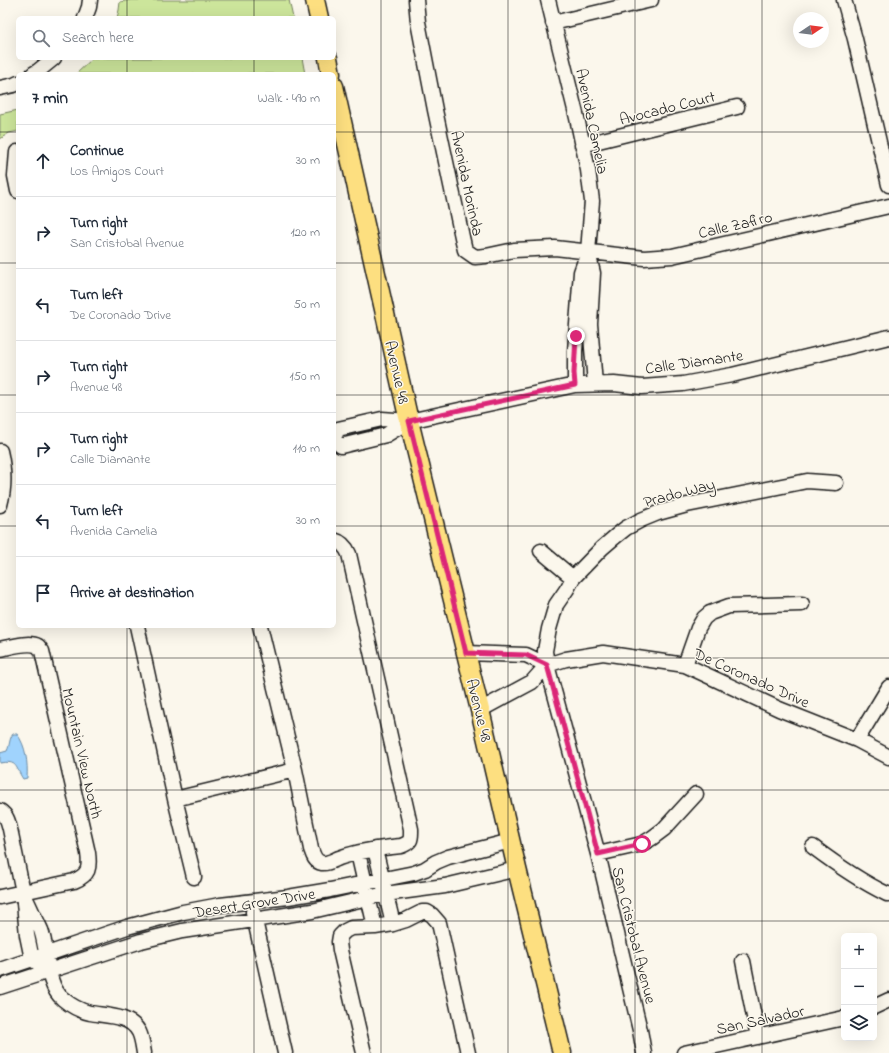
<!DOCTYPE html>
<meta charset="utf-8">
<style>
:root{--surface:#fff;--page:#f2f2f3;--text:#1f2937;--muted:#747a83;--line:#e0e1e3}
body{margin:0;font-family:"Indie Flower",sans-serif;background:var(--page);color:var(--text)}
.controls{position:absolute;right:12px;bottom:12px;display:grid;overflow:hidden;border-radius:6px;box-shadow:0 4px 16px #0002}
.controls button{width:36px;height:36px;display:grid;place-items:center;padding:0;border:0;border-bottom:1px solid var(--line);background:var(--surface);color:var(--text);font:20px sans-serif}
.compass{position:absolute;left:793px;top:12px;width:36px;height:36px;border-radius:50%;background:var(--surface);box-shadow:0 4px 16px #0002;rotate:77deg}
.stop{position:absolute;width:12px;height:12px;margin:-9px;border:3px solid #db2777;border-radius:50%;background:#fff}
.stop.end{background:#db2777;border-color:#fff;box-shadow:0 1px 4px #0008}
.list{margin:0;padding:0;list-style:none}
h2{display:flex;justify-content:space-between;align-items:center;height:52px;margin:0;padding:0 16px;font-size:17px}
h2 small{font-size:13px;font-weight:400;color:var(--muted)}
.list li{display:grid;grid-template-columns:26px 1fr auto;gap:12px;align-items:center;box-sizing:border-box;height:72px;padding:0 16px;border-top:1px solid var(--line)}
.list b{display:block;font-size:15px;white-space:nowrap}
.list p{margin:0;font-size:13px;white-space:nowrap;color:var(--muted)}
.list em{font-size:13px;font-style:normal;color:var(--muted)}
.icon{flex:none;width:22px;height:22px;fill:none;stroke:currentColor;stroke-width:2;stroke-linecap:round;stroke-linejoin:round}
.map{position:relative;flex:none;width:889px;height:1053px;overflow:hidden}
.search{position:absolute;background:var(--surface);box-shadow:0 4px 16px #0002;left:16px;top:16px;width:320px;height:44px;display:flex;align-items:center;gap:10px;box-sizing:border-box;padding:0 14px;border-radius:6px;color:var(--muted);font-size:15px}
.panel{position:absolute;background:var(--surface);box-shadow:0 4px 16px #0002;left:16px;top:72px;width:320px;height:556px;border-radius:6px}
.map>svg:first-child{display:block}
.green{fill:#cce59b;stroke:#74805c}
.water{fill:#a0d3fd;stroke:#6b8aa3}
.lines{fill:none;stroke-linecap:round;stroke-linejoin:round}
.minor-casing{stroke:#1c1c1c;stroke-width:17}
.major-casing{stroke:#1c1c1c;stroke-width:21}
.minor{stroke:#fbf7ec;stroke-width:14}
.major{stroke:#fddf80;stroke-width:18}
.route{stroke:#db2777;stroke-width:5}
.grid{fill:none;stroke:#1c1c1c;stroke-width:1;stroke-opacity:0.55}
.labels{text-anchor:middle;stroke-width:3;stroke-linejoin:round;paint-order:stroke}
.street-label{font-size:16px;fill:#1c1c1c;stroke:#fbf7ec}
</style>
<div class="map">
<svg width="889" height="1053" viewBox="0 0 889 1053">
<rect width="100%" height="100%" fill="#fbf7ec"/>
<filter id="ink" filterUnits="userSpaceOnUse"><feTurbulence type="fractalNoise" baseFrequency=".025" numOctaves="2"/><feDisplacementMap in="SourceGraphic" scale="8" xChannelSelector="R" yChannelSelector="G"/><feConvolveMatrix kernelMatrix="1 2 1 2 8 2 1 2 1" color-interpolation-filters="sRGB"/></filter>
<g filter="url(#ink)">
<path class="green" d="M131,0h158l4,18h-176l2,-8 1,-8z
M93,58h209l3,16h-50l-4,-1 -11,1h-164z
M18,110v21l-9,2 -9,6v-25z"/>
<path class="water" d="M13,734h4c9,12 11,29 10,44l-4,1c-8,-12 -5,-19 -23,-16v-10l7,-2c3,-6 2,-12 6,-17z"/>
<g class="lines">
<defs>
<path id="minor" d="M416,0l2,22 17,88 27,127 3,13 10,7 11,-1 28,-6 41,-2 89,10 28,-2 217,-50
M548,0l29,118 11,52 4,31 -4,51 -7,20 -6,79v34
M844,0l11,39 34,146
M85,18l4,-11 1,-7
M553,23l98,-23
M33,74l5,-3 16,-13
M0,88l14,-3 4,-2
M582,145l155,-38
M17,152l-2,24 3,15
M588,252l5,21 -3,51 5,60
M334,437l4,-8 44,-10 27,2 166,-36 39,-1 28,3 41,-3 49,-9 157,-38
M334,440l7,6 45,-11 23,-14
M0,451c4,17 5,36 0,54
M541,551l32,27
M137,626l38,173 19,78
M260,626l35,144 16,79c2,6 4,13 11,14 6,1 12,-3 17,-5 20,-7 41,-10 62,-12 11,-4 10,-7 10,-17l-62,-275c-3,-7 -7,-12 -15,-14
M0,649c10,-2 29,-8 38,-3 1,1 3,4 4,5l46,202c2,15 1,22 -14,28l-74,16
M466,653l60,2 21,10
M685,665l13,-37 6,-10 6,-5 19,-7 73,-2
M480,710l52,-28 15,-17 19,-6 37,-6 82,12 94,44 78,31 32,17
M857,740l32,-53
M175,799l120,-29
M0,811c7,5 8,10 10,18l13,63 4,43 5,24 7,5
M813,847c24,18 47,34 74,47h2
M375,849l18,75
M358,853l17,74
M598,854l44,-10 10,-6 12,-9 32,-35
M23,892c3,7 7,15 10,22 3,5 6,11 8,16 8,22 4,54 22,69 7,6 18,12 27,14 17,3 40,2 49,19 3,6 4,15 5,21
M253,912l32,141
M743,961l15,76
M0,970l127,-43 56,-15 37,-7 68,-8 42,-7 84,-17 11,-4 11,-7 12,-5 63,-16
M0,987l141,-46 41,-10 130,-20 73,-17 60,-8 72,-17
M874,1007l15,-7
M364,1053l-24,-103 -1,-8 1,-6 5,-5 6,-3 24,-1 18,-3 13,-4 16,-8h5l5,3 7,8 29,130
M644,1053l-4,-23 -42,-176 -51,-189 -2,-14 4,-22 7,-24 11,-16 6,-11 29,-30 14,-12 10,-8 15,-8 17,-7 29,-8 120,-24 29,2
M684,1053l160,-35"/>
<path id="major" d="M315,0l4,18
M328,58l3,16
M334,86l75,335 71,289 37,159 45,184"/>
</defs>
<use href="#minor" class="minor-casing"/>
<use href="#major" class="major-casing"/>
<use href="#minor" class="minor"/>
<use href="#major" class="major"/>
</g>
</g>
<g class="lines" filter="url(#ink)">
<path class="route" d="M576,336l-2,37 1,12 -166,36 57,232 60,2 21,10 51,189 44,-10"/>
</g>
<path class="grid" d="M127,0v18M254,0v18M381,0v1053M508,0v1053M635,0v1053M762,0v1053M127,58v16M254,58v16M0,132h18M334,132h555M0,263h18M334,263h555M0,395h18M334,395h555M0,526h18M334,526h555M127,626v427M254,626v427M0,658h889M0,790h889M0,921h889"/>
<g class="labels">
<g class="street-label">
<text transform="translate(667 107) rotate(-14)" y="6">Avocado Court</text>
<text transform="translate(593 121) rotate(78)" y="6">Avenida Camelia</text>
<text transform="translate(468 183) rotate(78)" y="6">Avenida Morinda</text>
<text transform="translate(735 224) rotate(-13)" y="6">Calle Zafiro</text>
<text transform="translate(694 361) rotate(-8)" y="6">Calle Diamante</text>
<text transform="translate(398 372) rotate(77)" y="6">Avenue 48</text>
<text transform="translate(679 492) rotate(-15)" y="6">Prado Way</text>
<text transform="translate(752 677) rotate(24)" y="6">De Coronado Drive</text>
<text transform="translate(480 710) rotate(76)" y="6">Avenue 48</text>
<text transform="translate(83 753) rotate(77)" y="6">Mountain View North</text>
<text transform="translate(254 902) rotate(-9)" y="6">Desert Grove Drive</text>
<text transform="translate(635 935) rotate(76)" y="6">San Cristobal Avenue</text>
<text transform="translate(760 1019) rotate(-12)" y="6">San Salvador</text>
</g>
</g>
</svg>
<div class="controls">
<button>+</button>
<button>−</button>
<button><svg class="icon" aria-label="layers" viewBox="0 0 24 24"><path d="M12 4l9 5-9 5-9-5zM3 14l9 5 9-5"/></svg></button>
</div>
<svg class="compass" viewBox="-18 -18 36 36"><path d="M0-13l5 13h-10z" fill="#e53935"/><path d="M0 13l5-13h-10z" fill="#747a83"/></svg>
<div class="stop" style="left:642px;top:844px"></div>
<div class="stop end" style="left:576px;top:336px"></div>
<div class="search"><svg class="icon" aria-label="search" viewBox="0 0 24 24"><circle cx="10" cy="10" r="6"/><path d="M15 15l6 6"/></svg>Search here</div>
<section class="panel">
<h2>7 min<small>Walk · 490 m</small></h2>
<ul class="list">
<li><svg class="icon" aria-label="ahead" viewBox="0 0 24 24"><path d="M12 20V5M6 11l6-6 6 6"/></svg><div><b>Continue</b><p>Los Amigos Court</p></div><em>30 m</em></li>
<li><svg class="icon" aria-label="right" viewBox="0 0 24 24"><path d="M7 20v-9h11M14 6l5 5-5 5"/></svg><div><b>Turn right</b><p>San Cristobal Avenue</p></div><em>120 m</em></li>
<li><svg class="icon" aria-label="left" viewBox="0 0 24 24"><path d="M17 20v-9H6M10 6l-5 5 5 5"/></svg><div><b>Turn left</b><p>De Coronado Drive</p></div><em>50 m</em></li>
<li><svg class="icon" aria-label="right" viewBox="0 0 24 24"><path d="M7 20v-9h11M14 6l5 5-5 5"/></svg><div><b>Turn right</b><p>Avenue 48</p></div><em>150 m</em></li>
<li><svg class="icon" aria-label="right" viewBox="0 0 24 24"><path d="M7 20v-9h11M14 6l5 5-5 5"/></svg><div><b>Turn right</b><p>Calle Diamante</p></div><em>110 m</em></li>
<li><svg class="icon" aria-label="left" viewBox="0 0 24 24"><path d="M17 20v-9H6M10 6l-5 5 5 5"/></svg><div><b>Turn left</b><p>Avenida Camelia</p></div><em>30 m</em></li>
<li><svg class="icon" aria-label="arrive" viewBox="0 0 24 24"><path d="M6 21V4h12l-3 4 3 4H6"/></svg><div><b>Arrive at destination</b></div></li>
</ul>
</section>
</div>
